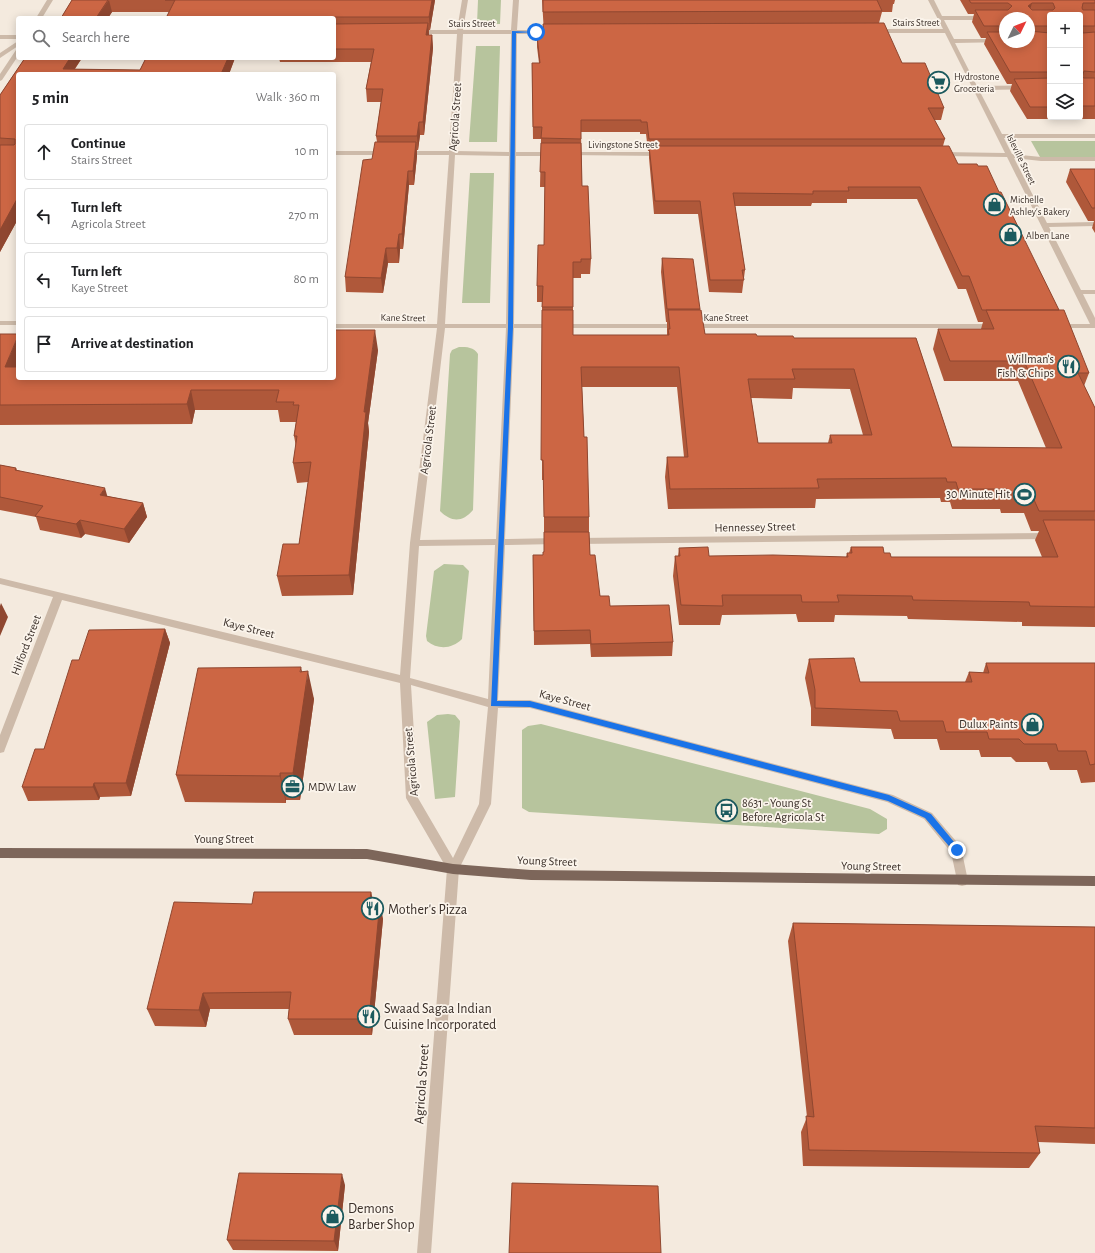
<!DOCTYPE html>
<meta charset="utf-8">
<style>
:root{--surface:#fff;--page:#f6f6f6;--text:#202124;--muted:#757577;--line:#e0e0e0}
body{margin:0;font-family:"Alegreya Sans",sans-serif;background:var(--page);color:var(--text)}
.controls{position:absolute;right:12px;top:12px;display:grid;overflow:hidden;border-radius:4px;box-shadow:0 2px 10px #0003}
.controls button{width:36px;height:36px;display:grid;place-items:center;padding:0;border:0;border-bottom:1px solid var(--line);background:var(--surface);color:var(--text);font:20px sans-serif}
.compass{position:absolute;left:999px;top:12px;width:36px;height:36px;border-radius:50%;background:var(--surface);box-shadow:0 2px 10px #0003;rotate:47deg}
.stop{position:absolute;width:12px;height:12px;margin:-9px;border:3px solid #1a73e8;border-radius:50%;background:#fff}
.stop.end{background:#1a73e8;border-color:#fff;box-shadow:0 1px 4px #0008}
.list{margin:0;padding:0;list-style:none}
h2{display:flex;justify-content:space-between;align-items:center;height:52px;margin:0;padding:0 16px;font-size:17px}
h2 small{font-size:13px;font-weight:400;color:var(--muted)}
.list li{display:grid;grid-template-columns:26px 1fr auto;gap:12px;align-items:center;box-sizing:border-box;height:56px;margin:0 8px 8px;padding:0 8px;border:1px solid var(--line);border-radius:4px}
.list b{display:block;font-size:15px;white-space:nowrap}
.list p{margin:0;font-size:13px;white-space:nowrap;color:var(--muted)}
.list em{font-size:13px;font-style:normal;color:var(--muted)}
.icon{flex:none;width:22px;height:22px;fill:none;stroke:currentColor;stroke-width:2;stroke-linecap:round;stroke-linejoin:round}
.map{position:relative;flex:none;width:1095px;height:1253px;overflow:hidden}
.search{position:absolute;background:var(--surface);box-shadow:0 2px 10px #0003;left:16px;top:16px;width:320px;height:44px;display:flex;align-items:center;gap:10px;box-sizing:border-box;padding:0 14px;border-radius:4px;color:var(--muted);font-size:15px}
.panel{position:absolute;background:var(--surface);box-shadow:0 2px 10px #0003;left:16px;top:72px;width:320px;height:308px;border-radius:4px}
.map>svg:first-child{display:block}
.green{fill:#b7c49d}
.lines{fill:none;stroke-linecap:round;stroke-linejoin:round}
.minor{fill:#cdbaa9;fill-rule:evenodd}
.major{fill:#7d665a;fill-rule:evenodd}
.wall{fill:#af583a;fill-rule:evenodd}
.shaded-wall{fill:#8f4730}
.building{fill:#c64;stroke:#8f4730;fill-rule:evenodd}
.route{fill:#1a73e8}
.labels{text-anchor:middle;stroke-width:3.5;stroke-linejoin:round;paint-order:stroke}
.far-street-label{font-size:10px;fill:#3a2f29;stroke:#fbf4eb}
.far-poi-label{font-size:10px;fill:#3a2f29;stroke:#fbf4eb;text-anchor:start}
.street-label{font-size:12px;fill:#3a2f29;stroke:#fbf4eb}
.poi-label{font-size:12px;fill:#3a2f29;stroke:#fbf4eb;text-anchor:end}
.near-poi-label{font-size:14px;fill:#3a2f29;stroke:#fbf4eb;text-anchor:start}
.near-street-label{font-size:14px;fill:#3a2f29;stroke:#fbf4eb}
</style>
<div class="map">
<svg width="1095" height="1253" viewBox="0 0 1095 1253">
<rect width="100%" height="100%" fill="#f4eade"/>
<path class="green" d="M478,0h23l-1,24h-23z
M476,46h24l-3,96h-28z
M1031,141h64v16h-55z
M470,173h24l-4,130h-28z
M459,347c8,0 15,0 19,7l-5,156c-11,13 -22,12 -33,1l10,-157 2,-4z
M444,564l19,1 6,6 -7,68c-10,10 -24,11 -35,2l-1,-5 8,-65z
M448,714l7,1 5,6 -5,76 -20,2 -8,-77 10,-7z
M541,724l329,85 17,10v10l-8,5 -350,-22 -7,-4v-78l6,-4z"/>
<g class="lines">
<path class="minor" d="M47,0h6l-11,18h-6z
M462,0h6l-5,30h48l2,-30h6l-2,30h39l3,2 -3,2h-39l-1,118h37l3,2 -3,2h-37l-2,168h480l4,2 -4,2h-480l-9,211 52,-1 5,3 -5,3 -52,1 -7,155h32l363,95 39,18 29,34 7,34 -2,4 -4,1 -4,-1 -7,-33 -27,-33 -37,-17 -357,-94h-32l-7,96 -32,65 -28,384h-14l30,-384 -41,-71 -6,-115 -338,-83 -57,149 -1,3 -4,1v-18l53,-138 -53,-13v-6l400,97 10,-132 27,-215h-103v-4h103l12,-169h-46l-3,-2 3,-2h46l8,-117h-41l-3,-2 3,-2h41zM463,34h48l-2,118 -53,-1zM455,155l54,1 -3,168h-61zM445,328h61l-10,211 -76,1zM495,545l-7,154 -78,-21 9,-132zM411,685l77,22 -9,97 -26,54 -35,-60z
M928,0h6l8,16h63l3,2h-3v2h-61l10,19h51v3h2l-52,1 22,43 73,-1v4l-71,1 23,44h93v4h-91l8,16 29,3h54v4h-54l-27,-3 33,65 48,-1v4l-46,1 32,63h14v4h-12l12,24v10h-37l-4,-2 4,-2h32l-83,-167 -66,-1 -3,-2 3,-2 64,1 -60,-120h-71l-3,-2 3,-2h69z
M0,35h18v4h-18z
M18,41v5l-18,12v-5z
M18,49v7l-16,24 -2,1v-7l16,-24z
M334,151h51l3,2 -3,2h-51z
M569,152h92l3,2 -3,2 -94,-1 -1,-1z
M0,321h18v4h-18z
M1049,533l5,3 -5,3 -472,5 -5,-3 5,-3z"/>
<path class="major" d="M0,848l367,1 86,15 78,6 564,6v10l-564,-6 -78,-6 -86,-15 -367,-1z"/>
</g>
<path class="wall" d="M72,0h363l-5,30h-1v5h3l1,13 -9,87h-4l-2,15h-1v6l-3,29h-5l-6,64h-3l-1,14h-11l-5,30 -37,-1 -1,-15 32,-135 -1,-6 5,-34h-14l-1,-13 5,-27h-91l-1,-4h55v-40h-168l3,-6h-57l-4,6h-47z
M542,0h353l-1,4h-1l-1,8h-10l-3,11 23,40 42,45 -3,12h-7l11,19 -2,7 15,18 20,2 21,26 60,118 30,63 -5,13 11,22v219l-73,-1v-4l-114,-3 -1,-3 -72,-1 -1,7h-36l-2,-8 -74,1 -2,10h-41l-6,-49 2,-20h3l1,-8 30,8 137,1 1,-4h2l2,-6 33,6 7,4h151l-7,-17 4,-9h-8l-7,-18h-23l-1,-4h-48l-2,-7h-9l-1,-4 -124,1 -1,9 -147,1 -3,-32 2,-20h17l-7,-70h-95l2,50 5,80v15l1,23 10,41 10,10 63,36 -1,14 -81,1 -1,-13 -56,1 -1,-90h10l1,-3v-72h-2v-178h-5v-16l7,-41 1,-58h-5l1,-48h-8l-1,-76h7l-2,-16v-11l7,-3zM581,132h59v2h6l2,17h1v7l5,56h44l11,78 33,1 3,-23 -10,-64h76l1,-3h35v-4h70l41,90h8l12,33h5l-2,7h-43l-5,20 11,32h74l28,67 -94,-1 -36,-109h-122l-89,-4 -5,-25 -38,-51 -1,14 5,50h1v13h-94v-57h8v-4h9l1,-15 -9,-73zM793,388l57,1 13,46h-33l-2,8h-70l-7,-45 41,1z
M960,0h135v119h-68l-17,-28 2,-7h-5l-23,-40 2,-6h-5l-9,-16 2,-8h-6zM1050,15h30v102h-30zM1005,18l24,24h-24z
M25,58h57l-7,11 65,1 6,-12h89l-6,16h-211v145l-18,33v-157z
M1070,169h25v64l-3,-5 2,-7h-6l-22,-39z
M0,334l18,44 360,-28 -10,73 1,9 -16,163 -71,1 -5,-20 22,-32 9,-62 -11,1 -4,-20 3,-16 -2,-11 2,-14h-16l-2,-12h-83l-3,14 -192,1z
M0,465l16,3 1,2 90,26 36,7 4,14 -18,26 -44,-9 -4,4 -41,-8 -4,-13 -36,-7z
M165,629l5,14 -39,153 -31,1 -1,3 -71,1 -6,-14 22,-38 35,-89z
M809,659l51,23h105l4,-10 14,1 3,-10h109v119l-14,1 -4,-13h-27l-3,-8h-31l-5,-5h-30l-2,-7h-39l-3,-11h-43l-3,-10 -80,-3v-18l-6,-30z
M302,672l12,27 -14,101h-14v3l-101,-1 -9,-27z
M371,892l2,8 10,19 -11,116h-78l-6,-16 1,-10h-79l-4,18 -51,-1 -8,-17 105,-105z
M793,923l302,4v217l-57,-2 2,11 -11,15 -226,-2 -2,-34 6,-15 -19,-176z
M345,1185l-7,66 -105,-1 -6,-10z"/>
<path class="shaded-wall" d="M109,0l3,12 -4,6h-12z
M432,0h3l-5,30 -1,-13z
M1032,3l-3,11 -1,-8z
M428,23l1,13 -3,-1z
M432,35l1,13 -9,87 -1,-13z
M70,58h12l-11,16 -8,-5z
M228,58h7l-6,16h-8z
M419,122l1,13 -2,15 -1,-14z
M416,142l1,14 -3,29 -1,-14z
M408,171l1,14 -6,64 -1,-15z
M17,199l1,4v16l-18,33v-22z
M399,234l1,15 -1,14 -2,-15z
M386,248l2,15 -5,30 -2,-15z
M375,330l3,20 -10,73 1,9 -16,163 -4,-20 15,-163z
M18,336v36l-13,-5z
M191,390l4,20 -3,14 -5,-20z
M105,488l4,14 -9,-7z
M143,503l4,14 -18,26 -5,-14z
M80,520l5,14 -4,4 -5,-14z
M1,603l7,14 -8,19v-30z
M165,629l5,14 -39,153 -5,-13z
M301,667l5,22 2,-18 6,28 -14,101 -7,-27z
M280,773l6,27v3l-6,-27z
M94,783l6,14 -1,3 -6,-13z
M371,892l3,17 -4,-10z
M380,901l3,18 -11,116 -3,-16z
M203,993l7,16 -4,18 -7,-17z
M342,1174l3,11 -7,66 -4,-10z"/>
<path class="building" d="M72,0h36l-12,18h-35z
M165,0h267l-3,17h-96l-1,1h-166l9,-18z
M543,0h334l5,11 -339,1z
M969,0h126v3h-12l-1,5 1,2h12v16h-12l-1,1 1,6 12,-1v40l-11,-1 -2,6 2,1h11v28h-15v-91h-30v11h-18l-3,5 21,2v39h-40l-23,-40h18v10h24v-24h-24v8h-21l-9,-16h33l4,-4 -4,-3h-37zM1032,3h21l2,5 -2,2h-21l-4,-4z
M428,23l-2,12h6l-9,87h-4l-2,14h-41l7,-47h-17l8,-40h-40v-25z
M884,23l18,40h23l19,45h-16l17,31h-296l-2,-17h-6v-2h-60v19l-40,-1 1,-11h-9l-1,-64h8l-3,-27 7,-3 -1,-9z
M25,58h45l-7,11 77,1 6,-12h82l-7,16h-203v125h-1l-17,31v-85h14l1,-1v-5l-15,-1v-43z
M1050,78v29h-20l-16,-28z
M375,142h41l-3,29h-5l-6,63h-3l-2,14h-11l-5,30 -36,-1 18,-117 9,-1z
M541,143h40l1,43h6l3,73h-10v3h-8v45h-31l1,-21h-6l1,-41h6l1,-73h-5z
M649,146h300l9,18h19l1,2h9l12,26h2l58,118h-77l-13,-34h-7l-42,-89h-72l1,4h-36v3l-80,-1 12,77h-3l2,10h-34l-10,-79h-45z
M1070,169h25v39h-3z
M662,258l31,1 7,50h-33z
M542,310h31v25h96l-1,-6h2l-2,-19h33l4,24h51l1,2h36l1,2h122l36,109 110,1 -38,-87h-74l-12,-32h56l-8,-19h78l25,63h-11l17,35v103h-56l-8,-18h-23l-1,-4h-49l-2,-7h-9l-1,-4 -129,1 2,9 -149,1 -3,-32h21l-9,-90h-98l3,70h3l2,80h-45l-1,-57h-2zM792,369h62l18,66h-42l2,8h-74l-10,-64h47z
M334,330h41l-11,82h2l-17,163 -72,1 6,-32h16l12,-82 -18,1 4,-27h-3l5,-31h-6l1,-3h-18l3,-12h-88l-4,14 -187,1v-71h18v2l-13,31h13v11h316z
M0,465l16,3 -1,2 90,18 -5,7 43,8 -19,26 -44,-9 -4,4 -41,-8 8,-10 -43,-9z
M1043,520h52v87l-65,-1 -1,-4 -116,-2 -1,-4 -75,-1 2,7h-37l-1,-7h-79l1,11 -42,-1 -6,-49h5l-1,-8 29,-1 1,9 64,-1 75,2 -1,-4h5l-1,-6h32l1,6h6l1,4h167z
M544,532h45l1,23h5l5,41h9l1,10 59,-1 4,37 -82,2 -1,-14 -56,1 -1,-76h10v-3h1z
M165,629l-39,154h-32l-1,4h-71l13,-38h9l28,-89h7l10,-30z
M854,658l6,24h112l-3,-10 20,1 -3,-10h109v101l-5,1 -4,-14h-28l-2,-7h-32l-5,-5h-30l-2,-7h-41l-3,-11h-43l-3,-10 -82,-3v-18l-6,-31z
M301,667l-1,5 8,-1 -15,102h-13v3l-104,-1 22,-107z
M254,892h117l-1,7 10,2 -11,118h-81l3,-27 -88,1 -4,17 -52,-1 27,-107 78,2z
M793,923l302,4v201l-60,-2 5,27 -231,-3 -3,-34 8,1z
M239,1173l103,1 -8,67 -107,-1z
M512,1183l146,3 3,67h-152z"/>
<path class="route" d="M512,31l26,1 -22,1 -3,294 -16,374h33l359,94 42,19 28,34v4h-5l-29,-34 -37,-17 -358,-94 -39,-1 17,-379z"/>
<defs>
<symbol id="supermarket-ring" viewBox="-11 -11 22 22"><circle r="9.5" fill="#fbf4eb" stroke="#1c5a5e" stroke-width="1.5"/><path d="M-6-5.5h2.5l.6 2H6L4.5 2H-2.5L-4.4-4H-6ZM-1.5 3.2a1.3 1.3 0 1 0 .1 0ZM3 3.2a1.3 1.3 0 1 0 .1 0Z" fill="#1c5a5e"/></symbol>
<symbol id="shop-ring" viewBox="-11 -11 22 22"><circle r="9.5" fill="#fbf4eb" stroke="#1c5a5e" stroke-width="1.5"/><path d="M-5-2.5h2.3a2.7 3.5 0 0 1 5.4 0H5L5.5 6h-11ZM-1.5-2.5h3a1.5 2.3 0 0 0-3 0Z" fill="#1c5a5e"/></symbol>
<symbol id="restaurant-ring" viewBox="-11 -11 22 22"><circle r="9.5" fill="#fbf4eb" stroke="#1c5a5e" stroke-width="1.5"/><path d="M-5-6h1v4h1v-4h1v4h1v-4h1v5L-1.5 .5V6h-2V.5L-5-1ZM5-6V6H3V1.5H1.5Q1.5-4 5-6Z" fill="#1c5a5e"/></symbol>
<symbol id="stadium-ring" viewBox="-11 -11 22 22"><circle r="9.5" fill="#fbf4eb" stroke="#1c5a5e" stroke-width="1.5"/><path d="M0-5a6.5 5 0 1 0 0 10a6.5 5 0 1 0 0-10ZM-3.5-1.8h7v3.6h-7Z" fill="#1c5a5e"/></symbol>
<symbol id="office-ring" viewBox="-11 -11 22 22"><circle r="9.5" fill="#fbf4eb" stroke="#1c5a5e" stroke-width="1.5"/><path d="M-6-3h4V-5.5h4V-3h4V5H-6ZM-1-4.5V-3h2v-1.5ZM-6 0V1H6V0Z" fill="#1c5a5e"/></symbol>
<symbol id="bus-ring" viewBox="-11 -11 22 22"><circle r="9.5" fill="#fbf4eb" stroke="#1c5a5e" stroke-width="1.5"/><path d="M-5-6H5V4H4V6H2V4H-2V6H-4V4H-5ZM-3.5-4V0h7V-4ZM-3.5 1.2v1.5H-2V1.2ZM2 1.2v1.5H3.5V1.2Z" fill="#1c5a5e"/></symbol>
</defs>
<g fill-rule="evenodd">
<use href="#supermarket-ring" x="926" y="70" width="25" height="25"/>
<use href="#shop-ring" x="982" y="192" width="25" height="25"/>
<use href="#shop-ring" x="998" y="222" width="25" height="25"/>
<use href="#restaurant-ring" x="1056" y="354" width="25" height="25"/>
<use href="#stadium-ring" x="1012" y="482" width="25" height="25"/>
<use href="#shop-ring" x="1020" y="712" width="25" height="25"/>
<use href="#office-ring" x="280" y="774" width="25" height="25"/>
<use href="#bus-ring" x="714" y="798" width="25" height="25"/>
<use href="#restaurant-ring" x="360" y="896" width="25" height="25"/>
<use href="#restaurant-ring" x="356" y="1004" width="25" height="25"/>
<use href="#shop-ring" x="320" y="1204" width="25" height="25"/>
</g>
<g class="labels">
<g class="far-street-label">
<text x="916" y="26">Stairs Street</text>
<text x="472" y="27">Stairs Street</text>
<text x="623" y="148">Livingstone Street</text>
<text transform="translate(1022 159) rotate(64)" y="4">Isleville Street</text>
<text transform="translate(403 317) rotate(1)" y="4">Kane Street</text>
<text x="726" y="321">Kane Street</text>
</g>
<g class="far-poi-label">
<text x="954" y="80">Hydrostone<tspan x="954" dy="12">Groceteria</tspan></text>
<text x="1010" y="203">Michelle<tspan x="1010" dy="12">Ashley's Bakery</tspan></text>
<text x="1026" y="239">Alben Lane</text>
</g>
<g class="street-label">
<text transform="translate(455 117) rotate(-86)" y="4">Agricola Street</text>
<text transform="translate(428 440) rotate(-83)" y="4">Agricola Street</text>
<text transform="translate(755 527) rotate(-1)" y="4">Hennessey Street</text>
<text transform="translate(249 628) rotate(14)" y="4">Kaye Street</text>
<text transform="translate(26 645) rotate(-69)" y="4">Hilford Street</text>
<text transform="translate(565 700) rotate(15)" y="4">Kaye Street</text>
<text transform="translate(411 762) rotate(-95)" y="4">Agricola Street</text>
<text x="224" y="843">Young Street</text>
<text transform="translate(547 861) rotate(2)" y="4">Young Street</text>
<text transform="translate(871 866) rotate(1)" y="4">Young Street</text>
</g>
<g class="poi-label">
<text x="1054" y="363">Willman's<tspan x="1054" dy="14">Fish &amp; Chips</tspan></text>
<text x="1010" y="498">30 Minute Hit</text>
<text x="1018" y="728">Dulux Paints</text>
<text x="308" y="791" text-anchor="start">MDW Law</text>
<text x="742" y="807" text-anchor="start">8631 - Young St<tspan x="742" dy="14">Before Agricola St</tspan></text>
</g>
<g class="near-poi-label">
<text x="388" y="914">Mother's Pizza</text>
<text x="384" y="1013">Swaad Sagaa Indian<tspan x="384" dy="16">Cuisine Incorporated</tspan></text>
<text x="348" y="1213">Demons<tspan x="348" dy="16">Barber Shop</tspan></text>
</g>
<g class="near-street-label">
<text transform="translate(421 1084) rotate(-86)" y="5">Agricola Street</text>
</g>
</g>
</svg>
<div class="controls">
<button>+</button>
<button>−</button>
<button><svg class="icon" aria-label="layers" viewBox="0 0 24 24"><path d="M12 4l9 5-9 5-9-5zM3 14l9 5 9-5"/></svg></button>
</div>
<svg class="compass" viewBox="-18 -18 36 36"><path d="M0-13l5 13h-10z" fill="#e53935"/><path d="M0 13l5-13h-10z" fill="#757577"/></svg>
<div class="stop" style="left:536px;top:32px"></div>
<div class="stop end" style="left:957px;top:850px"></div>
<div class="search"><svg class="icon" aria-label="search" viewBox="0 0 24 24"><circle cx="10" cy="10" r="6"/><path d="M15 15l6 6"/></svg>Search here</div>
<section class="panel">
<h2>5 min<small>Walk · 360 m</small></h2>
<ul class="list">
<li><svg class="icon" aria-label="ahead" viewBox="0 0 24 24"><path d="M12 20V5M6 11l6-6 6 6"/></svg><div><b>Continue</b><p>Stairs Street</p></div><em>10 m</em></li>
<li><svg class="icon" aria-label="left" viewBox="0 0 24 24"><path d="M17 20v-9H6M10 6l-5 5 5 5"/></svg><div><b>Turn left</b><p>Agricola Street</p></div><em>270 m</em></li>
<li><svg class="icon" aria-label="left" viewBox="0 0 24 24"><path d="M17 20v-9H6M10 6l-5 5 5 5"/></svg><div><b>Turn left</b><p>Kaye Street</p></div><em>80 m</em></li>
<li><svg class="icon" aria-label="arrive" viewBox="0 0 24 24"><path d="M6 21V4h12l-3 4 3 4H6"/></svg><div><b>Arrive at destination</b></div></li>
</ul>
</section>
</div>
